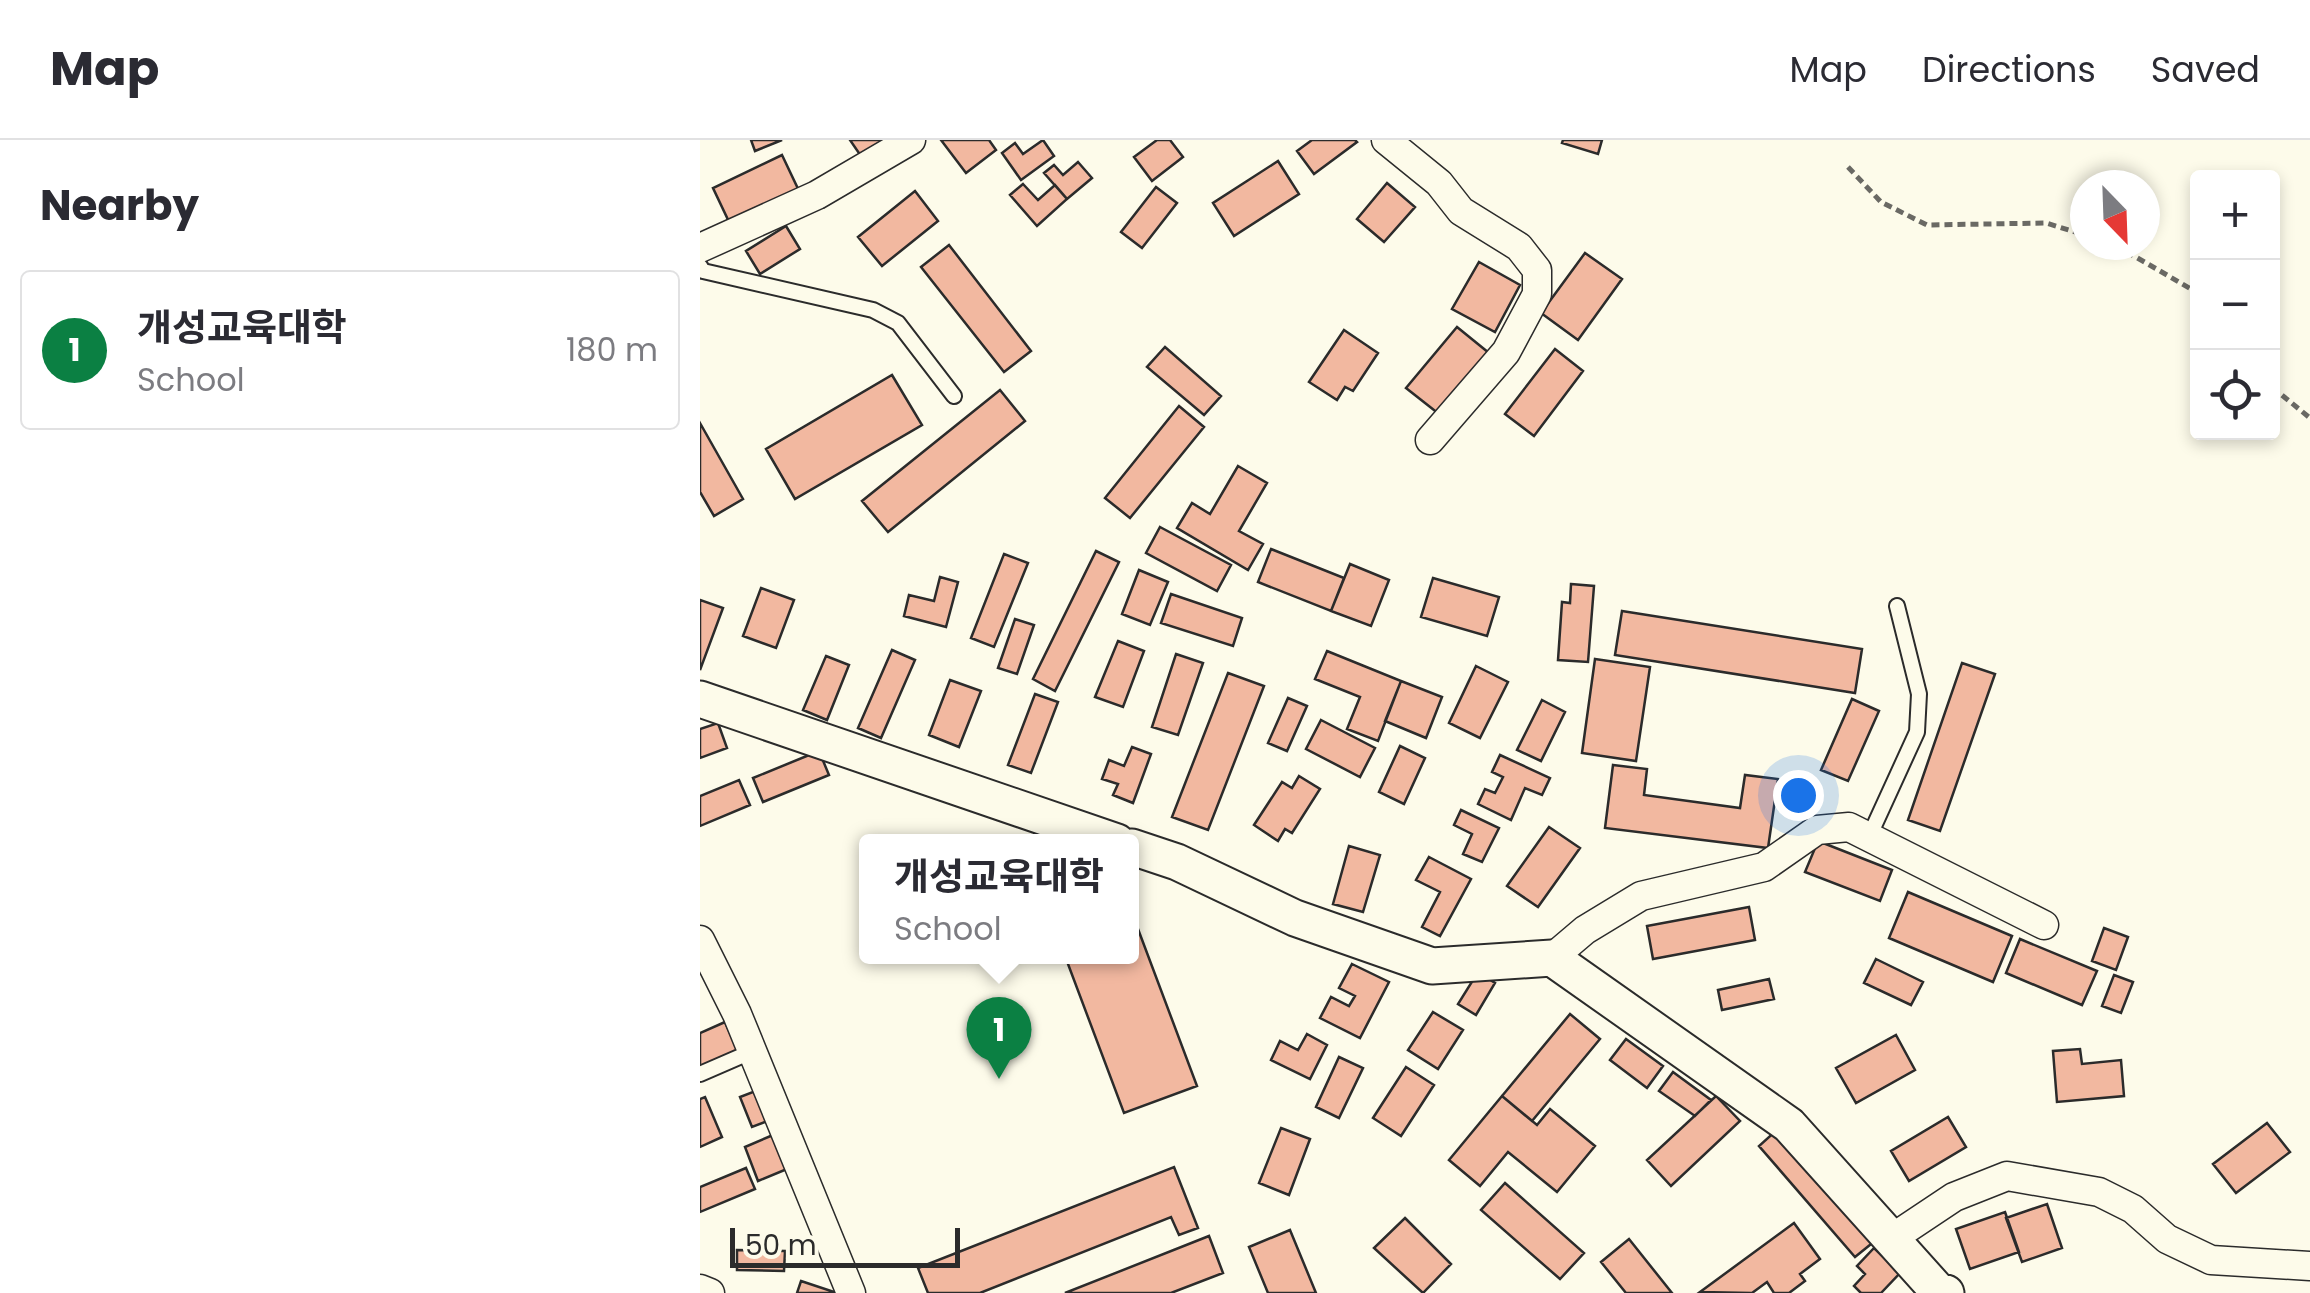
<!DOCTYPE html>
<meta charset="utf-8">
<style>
:root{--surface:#fff;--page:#f2f2f3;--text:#2b2b33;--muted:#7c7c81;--line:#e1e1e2;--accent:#0b8043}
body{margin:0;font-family:Poppins,"Noto Sans KR",sans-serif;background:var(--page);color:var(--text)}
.controls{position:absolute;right:30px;top:30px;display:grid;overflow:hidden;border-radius:10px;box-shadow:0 5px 15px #0003}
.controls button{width:90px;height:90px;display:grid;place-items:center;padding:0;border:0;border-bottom:2px solid var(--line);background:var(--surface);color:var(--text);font:50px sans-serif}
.compass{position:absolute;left:1370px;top:30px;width:90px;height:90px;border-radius:50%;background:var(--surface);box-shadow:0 5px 15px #0003;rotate:157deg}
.scale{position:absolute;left:30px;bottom:25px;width:230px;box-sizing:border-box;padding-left:10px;border:5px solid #2b2b2b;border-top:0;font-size:28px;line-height:35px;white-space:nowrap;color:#2b2b2b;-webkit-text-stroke:8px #fdfbea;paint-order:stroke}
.you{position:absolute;left:1098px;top:655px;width:35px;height:35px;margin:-25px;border:8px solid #fff;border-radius:50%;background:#1a73e8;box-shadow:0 0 0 15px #1a73e833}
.badge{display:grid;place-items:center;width:65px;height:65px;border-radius:50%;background:var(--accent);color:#fff;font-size:32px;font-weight:700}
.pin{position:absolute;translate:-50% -82px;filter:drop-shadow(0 2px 5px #0008)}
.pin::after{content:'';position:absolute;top:52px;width:35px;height:30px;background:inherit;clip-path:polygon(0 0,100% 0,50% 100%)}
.popup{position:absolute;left:159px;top:694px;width:280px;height:130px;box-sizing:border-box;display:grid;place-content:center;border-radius:10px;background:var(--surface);filter:drop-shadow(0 2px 8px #0005);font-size:32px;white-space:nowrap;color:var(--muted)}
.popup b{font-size:38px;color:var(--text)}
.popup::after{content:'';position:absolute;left:50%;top:100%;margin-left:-20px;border:20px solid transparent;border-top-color:var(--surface)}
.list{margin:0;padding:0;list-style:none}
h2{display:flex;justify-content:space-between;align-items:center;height:130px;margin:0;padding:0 40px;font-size:42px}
h2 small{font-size:32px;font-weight:400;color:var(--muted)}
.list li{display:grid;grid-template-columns:65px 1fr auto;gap:30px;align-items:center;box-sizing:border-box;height:160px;margin:0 20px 20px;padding:0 20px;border:2px solid var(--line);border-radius:10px}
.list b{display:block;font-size:38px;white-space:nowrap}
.list p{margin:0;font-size:32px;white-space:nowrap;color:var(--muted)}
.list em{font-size:32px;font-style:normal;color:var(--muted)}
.icon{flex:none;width:55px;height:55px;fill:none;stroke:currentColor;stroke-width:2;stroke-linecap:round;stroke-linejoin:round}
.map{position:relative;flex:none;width:1610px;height:1153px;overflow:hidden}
header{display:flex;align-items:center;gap:60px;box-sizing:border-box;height:140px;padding:0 50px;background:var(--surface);border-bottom:2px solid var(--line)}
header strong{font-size:48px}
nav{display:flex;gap:55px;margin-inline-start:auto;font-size:35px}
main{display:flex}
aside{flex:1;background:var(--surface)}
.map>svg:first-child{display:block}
.building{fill:#f2b8a0;stroke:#2b2b2b;stroke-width:2.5}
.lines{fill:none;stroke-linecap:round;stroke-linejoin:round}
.service-casing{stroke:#2b2b2b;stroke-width:18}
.minor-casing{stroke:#2b2b2b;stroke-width:31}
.tertiary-casing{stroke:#2b2b2b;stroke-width:39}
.path{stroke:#6a6964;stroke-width:5;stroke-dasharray:8 5;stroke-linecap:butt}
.service{stroke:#fdfbea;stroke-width:14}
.minor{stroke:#fdfbea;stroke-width:28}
.tertiary{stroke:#fdfbea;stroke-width:35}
</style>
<header>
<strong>Map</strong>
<nav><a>Map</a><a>Directions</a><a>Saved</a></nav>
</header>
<main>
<aside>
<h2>Nearby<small></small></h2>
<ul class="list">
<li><span class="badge">1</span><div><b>개성교육대학</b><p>School</p></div><em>180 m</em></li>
</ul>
</aside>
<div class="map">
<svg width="1610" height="1153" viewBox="0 0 1610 1153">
<rect width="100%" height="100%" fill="#fdfbea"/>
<path class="building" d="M51,0h31l-27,11z
M150,0h39l-26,19z
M241,0h48l7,10 -30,23z
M343,0l11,16 -33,24 -19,-27 13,-10 8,11z
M457,0h13l13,17 -31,24 -18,-24z
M612,0h43l2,2 -43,32 -17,-23z
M863,0h39l-4,14 -36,-11z
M82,15l18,38 -69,33 -18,-38z
M578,21l21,33 -65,42 -21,-33z
M378,22l14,16 -25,21 -23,-26 10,-8 9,10z
M687,43l28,24 -31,35 -27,-23z
M323,44l15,16 17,-15 12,14 -30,27 -27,-31z
M456,47l21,16 -35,45 -21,-16z
M215,51l23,30 -56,45 -24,-29z
M86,86l14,23 -40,25 -14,-23z
M249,105l82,106 -27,21 -83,-105z
M885,113l37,26 -44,61 -37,-27z
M779,122l41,23 -25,47 -43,-23z
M757,187l32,26 -50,61 -33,-26z
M644,190l34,23 -25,38 -8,-4 -8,13 -28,-18z
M465,207l56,49 -17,19 -57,-48z
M855,209l28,22 -49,65 -29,-22z
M192,235l30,50 -127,74 -29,-50z
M300,250l25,31 -137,111 -26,-31z
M479,266l25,21 -74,91 -25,-20z
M0,283l43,76 -29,17 -14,-24z
M538,326l29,17 -28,48 24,13 -15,26 -71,-42 15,-25 18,11z
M460,387l71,38 -14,26 -71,-38z
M571,409l73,29 -13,33 -73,-29z
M396,411l23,11 -64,129 -22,-12z
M304,414l24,9 -34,84 -23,-9z
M650,424l39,16 -18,46 -40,-15z
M439,430l29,12 -18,43 -28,-11z
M240,437l18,5 -12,45 -42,-11 5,-21 25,6z
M733,438l66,19 -12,39 -66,-19z
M871,444l23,2 -6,76 -30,-2 4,-58 8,1z
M61,448l33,12 -18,48 -33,-12z
M471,454l71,24 -9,28 -72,-23z
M0,460l23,8 -23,62z
M922,471l240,38 -7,44 -240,-38z
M315,479l19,6 -17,49 -19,-6z
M418,501l26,10 -21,56 -28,-10z
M192,510l23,10 -34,78 -23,-10z
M627,511l74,30 -23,60 -31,-12 13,-32 -45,-18z
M476,514l27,9 -25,72 -26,-8z
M126,516l23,9 -22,55 -24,-10z
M895,519l55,8 -14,94 -54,-8z
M1262,523l33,11 -55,157 -32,-11z
M776,526l32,16 -28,56 -31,-15z
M528,533l36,13 -56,144 -36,-13z
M250,540l31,11 -22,56 -30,-12z
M701,541l41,16 -16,41 -41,-17z
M335,554l23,8 -27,71 -23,-8z
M588,558l19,8 -20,45 -19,-8z
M1152,559l27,12 -31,70 -27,-11z
M842,560l23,12 -24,49 -24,-11z
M621,580l54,28 -15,29 -54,-28z
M18,583l9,25 -27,10v-29z
M700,606l25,12 -21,46 -25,-12z
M432,607l19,7 -18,49 -20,-8 5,-11 -16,-5 7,-19 15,6z
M119,611l10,24 -66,27 -10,-24z
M800,615l50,23 -8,17 -17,-7 -14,32 -33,-16 7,-15 10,4 8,-16 -11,-5z
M913,625l34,4 -3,26 96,13 5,-33 33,4 -10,69 -163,-20z
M599,636l21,13 -28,44 -7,-4 -7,12 -24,-16 28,-43 10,6z
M39,640l11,25 -50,21v-30z
M761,670l38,18 -17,34 -19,-8 9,-20 -18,-9z
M849,687l31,21 -42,59 -31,-21z
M1118,701l74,29 -12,31 -75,-29z
M649,706l31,9 -17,57 -30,-8z
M729,717l42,22 -31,57 -18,-9 18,-35 -24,-12z
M1208,752l104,44 -19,46 -104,-44z
M1049,767l6,33 -102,19 -6,-33z
M432,773l65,173 -73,27 -59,-157h67z
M1404,788l24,9 -12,33 -24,-9z
M1320,799l77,32 -15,34 -76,-32z
M1176,819l47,23 -12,23 -47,-22z
M652,824l37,18 -29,56 -40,-20 11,-21 18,9 6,-10 -16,-8z
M778,832l17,11 -19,32 -18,-11z
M1414,835l19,7 -12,31 -19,-7z
M1069,839l5,20 -52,11 -4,-20z
M733,872l30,18 -25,39 -30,-19z
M870,874l30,25 -68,82 -30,-25z
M25,882l14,31 -39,18v-38z
M607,894l20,11 -17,34 -39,-19 9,-19 18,9z
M1196,895l19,35 -59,33 -20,-35z
M926,899l37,27 -16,22 -37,-28z
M1380,909l2,15 39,-4 3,36 -67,6 -4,-51z
M639,917l24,11 -24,50 -23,-11z
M706,927l28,18 -33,51 -28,-18z
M973,932l38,28 -16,16 -36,-25z
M58,950l12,30 -18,7 -12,-30z
M802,956l35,29 13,-16 45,37 -38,46 -49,-40 -28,34 -31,-26z
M1016,956l24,25 -69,65 -24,-26z
M5,957l17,40 -22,10v-48z
M1248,977l18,30 -57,34 -18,-30z
M1567,983l23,29 -54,41 -23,-29z
M581,988l29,11 -21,56 -30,-12z
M1079,988l97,112 -21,17 -96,-111z
M73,995l14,34 -29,12 -13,-34z
M474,1027l24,61 -19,7 -8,-18 -191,76h-52l-10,-25z
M46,1028l9,21 -55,23v-25z
M805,1043l79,70 -24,26 -79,-69z
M1347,1064l15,44 -40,14 -16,-44z
M1305,1072l14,40 -49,17 -14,-40z
M705,1078l46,46 -28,29 -49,-45z
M1094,1083l26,36 -20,15 5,7 -16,12h-15l-7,-11 -15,11 -52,-1z
M590,1090l26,63h-48l-19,-46z
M509,1096l14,37 -52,20h-106z
M929,1099l43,54h-46l-25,-31z
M1174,1108l26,25 -19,20h-20l-7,-7 11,-12 -8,-8z
M37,1110l48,1 -1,20 -47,-1z
M101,1141l36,12h-40z"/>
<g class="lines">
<defs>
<path id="service" d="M0,126l3,5 170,39 25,13 56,73
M1169,697l48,-105 2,-38 -22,-88
M0,934l53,-23"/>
<path id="minor" d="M686,0l53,43 22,28 58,36 18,23v24l-31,58 -76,88
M0,108l117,-53 94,-55
M0,800l37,74 114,279
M852,818l33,-28 56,-34 123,-29 53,-37 32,-3 195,98
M1191,1099l63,-42 53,-21 92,16 34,17 34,30 44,21 99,6
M0,1149l10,4"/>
<path id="tertiary" d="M0,559l417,143
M432,707l45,15 118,56 137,48 120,-8 237,167 149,166 8,2"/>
</defs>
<use href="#service" class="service-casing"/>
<use href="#minor" class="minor-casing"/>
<use href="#tertiary" class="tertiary-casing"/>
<path class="path" d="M1148,27l33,35 46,23 119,-2 39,12
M1415,105l83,48
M1572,247l38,31"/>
<use href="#service" class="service"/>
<use href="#minor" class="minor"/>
<use href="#tertiary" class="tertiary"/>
</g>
</svg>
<div class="controls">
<button>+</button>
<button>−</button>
<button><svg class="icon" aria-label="locate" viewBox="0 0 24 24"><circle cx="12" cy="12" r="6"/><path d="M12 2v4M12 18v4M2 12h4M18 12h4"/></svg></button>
</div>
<svg class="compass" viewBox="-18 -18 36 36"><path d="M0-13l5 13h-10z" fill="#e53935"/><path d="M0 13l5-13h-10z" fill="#7c7c81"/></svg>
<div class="scale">50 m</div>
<div class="you"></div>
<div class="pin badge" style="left:299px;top:939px">1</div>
<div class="popup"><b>개성교육대학</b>School</div>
</div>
</main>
